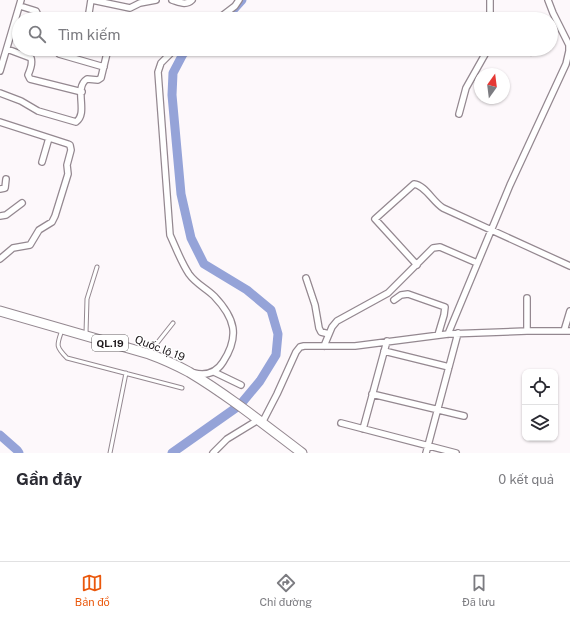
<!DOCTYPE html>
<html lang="vi">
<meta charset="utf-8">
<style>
:root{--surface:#fff;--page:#f2f2f3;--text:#2b2b33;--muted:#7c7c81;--line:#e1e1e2;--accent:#ea580c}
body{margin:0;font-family:"Public Sans",sans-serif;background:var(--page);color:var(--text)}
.controls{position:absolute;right:12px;bottom:12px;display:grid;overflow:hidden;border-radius:8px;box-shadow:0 1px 3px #0004}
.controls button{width:36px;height:36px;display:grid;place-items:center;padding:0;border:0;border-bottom:1px solid var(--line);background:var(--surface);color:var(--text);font:20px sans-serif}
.compass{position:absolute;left:474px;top:68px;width:36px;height:36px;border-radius:50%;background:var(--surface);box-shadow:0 1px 3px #0004;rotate:14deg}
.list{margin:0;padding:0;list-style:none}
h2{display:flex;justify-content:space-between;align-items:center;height:52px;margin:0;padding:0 16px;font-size:17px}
h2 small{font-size:13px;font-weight:400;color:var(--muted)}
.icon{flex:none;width:22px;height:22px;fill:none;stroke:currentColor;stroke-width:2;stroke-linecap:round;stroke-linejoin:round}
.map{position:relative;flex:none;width:570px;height:453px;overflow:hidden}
.search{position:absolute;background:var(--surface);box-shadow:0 1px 3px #0004;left:12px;right:12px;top:12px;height:44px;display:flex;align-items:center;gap:10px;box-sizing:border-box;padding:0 14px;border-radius:22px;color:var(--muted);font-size:15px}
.sheet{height:108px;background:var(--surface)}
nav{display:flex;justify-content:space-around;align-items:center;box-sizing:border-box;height:56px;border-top:1px solid var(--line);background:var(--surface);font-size:11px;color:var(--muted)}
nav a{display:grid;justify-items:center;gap:2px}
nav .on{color:var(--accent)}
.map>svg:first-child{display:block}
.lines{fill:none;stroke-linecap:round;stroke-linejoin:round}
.river{stroke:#95a3d8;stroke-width:9}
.service-casing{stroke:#948890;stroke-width:5}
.minor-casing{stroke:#948890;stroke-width:8}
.trunk-casing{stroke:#948890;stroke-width:11}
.service{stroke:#fff;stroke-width:3}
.minor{stroke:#fff;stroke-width:5.5}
.trunk{stroke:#fff;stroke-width:9}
.labels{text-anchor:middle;stroke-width:3;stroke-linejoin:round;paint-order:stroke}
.shield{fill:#fff;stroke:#625e60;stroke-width:1}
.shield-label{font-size:10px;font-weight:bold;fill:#1e191c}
.street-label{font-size:11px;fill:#1e191c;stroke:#fff}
</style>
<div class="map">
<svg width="570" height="453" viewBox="0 0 570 453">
<rect width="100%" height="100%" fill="#fdf8fb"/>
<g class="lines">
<path class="river" d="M225,19l17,-19
M0,435l17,15 2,3
M172,453l68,-48 20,-24 16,-26 2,-21 -7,-24 -24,-20 -43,-26 -13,-26 -10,-44 -9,-99 1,-22 10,-19 5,-5"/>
<defs>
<path id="service" d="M62,330c-5,15 -7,16 5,28l115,30
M86,333l1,-34 10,-32
M150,352l23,-29
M110,453l16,-80"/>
<path id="minor" d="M92,0l38,8 10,-5 16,-3
M172,0c7,2 14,6 20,0
M490,0v19
M20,6l16,5 1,2 -2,6
M88,19l3,-19
M218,19l17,-13 4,-6
M7,49l24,9c2,6 -1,12 -3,17l2,4 52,13
M58,49l1,5 45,13
M175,49l-14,14 -3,9 12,163c6,13 11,27 19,39 7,10 17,14 25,22 21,22 26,40 9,66 -7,11 -17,14 -29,11
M528,49l3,3
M0,71l21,-71
M0,93l21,8 17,10 38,11c13,-9 -3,-34 11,-43l11,1 3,-2 7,-29
M459,114l7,-26 22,-39
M0,122l68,22 2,1 1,5 -4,15 1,9 -13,42 -3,6 -13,8 -9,15 -17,3 -13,11
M42,162l7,-24
M0,189l5,-1 1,-9
M0,216l6,-1 16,-12
M417,265l-42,-46 39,-35c11,1 19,18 29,24l127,58
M306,278l9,27 4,23 2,4 8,2
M394,300l7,-5 7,-1 37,13 -1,8 -6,20
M527,331v-33
M564,331l6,-20
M448,334l62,-149 56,-121 3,-13v-6l-16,-32 -5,-13
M324,346l8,-19 5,-6 51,-28 45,-45 7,-1 37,16
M384,351l65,16
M214,372l27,13
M372,394l92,22
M262,423l15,-29 19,-42 4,-5 4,-1h51l93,-12 79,-3h43
M341,423l115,30
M363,429l24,-88
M213,453l14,-14 31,-19
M426,453l32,-120"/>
<path id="trunk" d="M0,311l149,43c14,5 27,11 40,18 40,24 76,53 113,81"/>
</defs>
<use href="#service" class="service-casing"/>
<use href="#minor" class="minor-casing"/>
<use href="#trunk" class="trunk-casing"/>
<use href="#service" class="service"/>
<use href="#minor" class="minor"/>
<use href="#trunk" class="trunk"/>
</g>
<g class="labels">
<rect class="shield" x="92" y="335" width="36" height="16" rx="3"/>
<g class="shield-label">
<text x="110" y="347">QL.19</text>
</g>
<g class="street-label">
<text transform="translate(160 348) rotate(21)" y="4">Quốc lộ 19</text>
</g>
</g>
</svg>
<div class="controls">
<button><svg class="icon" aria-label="locate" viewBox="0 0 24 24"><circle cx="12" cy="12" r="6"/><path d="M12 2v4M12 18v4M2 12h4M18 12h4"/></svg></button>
<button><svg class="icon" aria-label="layers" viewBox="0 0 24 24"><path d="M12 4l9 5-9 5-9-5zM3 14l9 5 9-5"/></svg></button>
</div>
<svg class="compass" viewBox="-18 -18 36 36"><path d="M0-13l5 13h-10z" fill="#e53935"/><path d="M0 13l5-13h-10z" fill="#7c7c81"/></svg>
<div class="search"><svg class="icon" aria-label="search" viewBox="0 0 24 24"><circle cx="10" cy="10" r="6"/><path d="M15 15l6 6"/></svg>Tìm kiếm</div>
</div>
<section class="sheet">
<h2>Gần đây<small>0 kết quả</small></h2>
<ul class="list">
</ul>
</section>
<nav>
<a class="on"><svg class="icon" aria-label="map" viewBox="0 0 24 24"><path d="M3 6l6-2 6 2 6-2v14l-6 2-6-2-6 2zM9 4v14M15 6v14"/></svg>Bản đồ</a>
<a><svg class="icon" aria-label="directions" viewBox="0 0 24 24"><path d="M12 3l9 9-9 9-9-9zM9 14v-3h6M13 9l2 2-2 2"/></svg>Chỉ đường</a>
<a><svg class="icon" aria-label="saved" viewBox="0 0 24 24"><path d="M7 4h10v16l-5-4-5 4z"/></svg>Đã lưu</a>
</nav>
